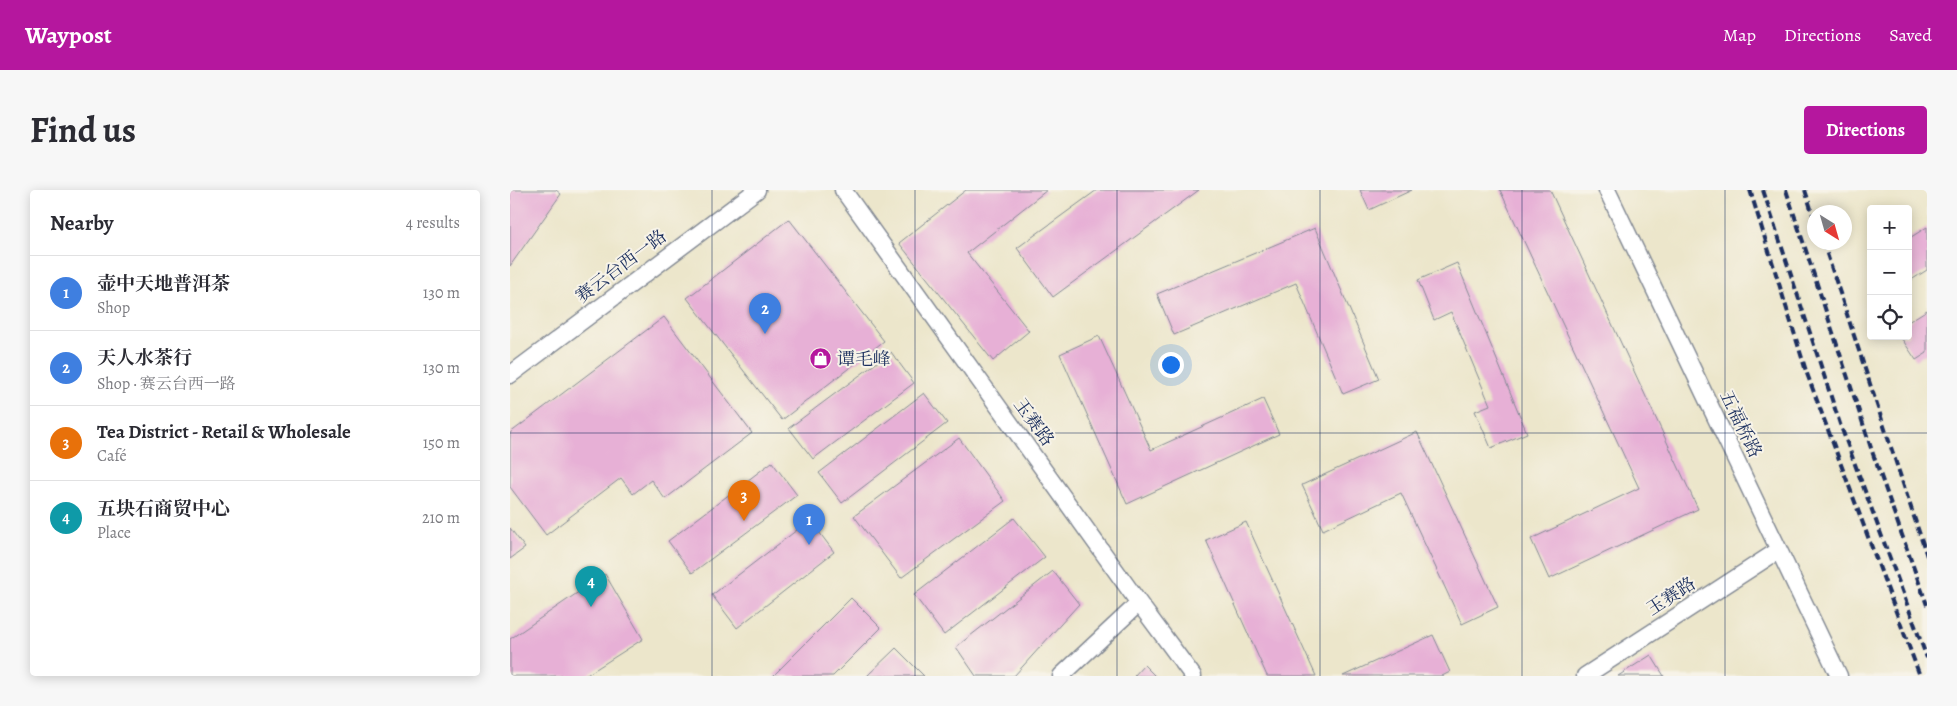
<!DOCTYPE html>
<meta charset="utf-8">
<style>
:root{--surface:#fff;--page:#f7f7f7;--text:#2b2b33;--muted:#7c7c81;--line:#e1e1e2;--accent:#b5179e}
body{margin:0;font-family:Alegreya,"Noto Serif SC",serif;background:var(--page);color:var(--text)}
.controls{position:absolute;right:15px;top:15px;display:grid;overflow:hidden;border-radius:5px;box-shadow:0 2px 12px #0003}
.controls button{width:45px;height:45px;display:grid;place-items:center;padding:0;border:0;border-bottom:1px solid var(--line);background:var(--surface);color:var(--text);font:25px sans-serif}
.compass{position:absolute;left:1297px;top:15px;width:45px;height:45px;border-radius:50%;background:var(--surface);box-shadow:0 2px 12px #0003;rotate:143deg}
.you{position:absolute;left:660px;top:174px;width:18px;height:18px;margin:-12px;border:4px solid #fff;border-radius:50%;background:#1a73e8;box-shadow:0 0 0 8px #1a73e833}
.badge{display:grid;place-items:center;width:32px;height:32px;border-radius:50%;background:var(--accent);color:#fff;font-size:16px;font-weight:700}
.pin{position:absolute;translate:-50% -41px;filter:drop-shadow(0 1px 2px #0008)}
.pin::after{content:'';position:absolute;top:26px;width:18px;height:15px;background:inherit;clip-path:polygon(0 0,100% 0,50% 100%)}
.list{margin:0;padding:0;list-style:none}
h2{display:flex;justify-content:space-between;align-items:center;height:65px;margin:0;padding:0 20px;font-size:21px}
h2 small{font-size:16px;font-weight:400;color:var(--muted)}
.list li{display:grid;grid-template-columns:32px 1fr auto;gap:15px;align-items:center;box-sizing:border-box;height:75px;padding:0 20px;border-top:1px solid var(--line)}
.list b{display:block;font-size:19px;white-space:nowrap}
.list p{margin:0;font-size:16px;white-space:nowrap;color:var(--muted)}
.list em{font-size:16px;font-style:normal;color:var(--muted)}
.icon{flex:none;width:28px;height:28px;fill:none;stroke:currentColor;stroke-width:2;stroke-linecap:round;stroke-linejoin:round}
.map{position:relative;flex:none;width:1417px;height:486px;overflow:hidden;border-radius:5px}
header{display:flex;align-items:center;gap:30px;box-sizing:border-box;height:70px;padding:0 25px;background:var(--accent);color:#fff}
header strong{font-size:24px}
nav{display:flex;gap:28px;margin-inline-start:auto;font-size:18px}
.intro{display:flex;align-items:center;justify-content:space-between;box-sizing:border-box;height:120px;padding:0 30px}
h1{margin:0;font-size:35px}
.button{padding:12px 22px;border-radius:5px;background:var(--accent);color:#fff;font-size:18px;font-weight:700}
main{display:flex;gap:30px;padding:0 30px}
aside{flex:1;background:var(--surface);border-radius:5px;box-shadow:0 2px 12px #0003}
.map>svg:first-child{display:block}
.building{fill:#e7b0d6}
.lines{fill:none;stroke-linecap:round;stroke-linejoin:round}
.minor-casing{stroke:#848a94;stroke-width:19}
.minor{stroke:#fff;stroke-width:16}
.rail{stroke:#1b2f5e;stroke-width:4;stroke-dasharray:8 4;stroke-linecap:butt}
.grid{fill:none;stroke:#1b2f5e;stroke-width:1;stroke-opacity:0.55}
.labels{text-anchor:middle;stroke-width:4;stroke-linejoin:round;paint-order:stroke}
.street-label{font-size:18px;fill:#1b2f5e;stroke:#f7f3e8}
.poi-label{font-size:18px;fill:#1b2f5e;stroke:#f7f3e8;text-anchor:start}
</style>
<header>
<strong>Waypost</strong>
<nav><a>Map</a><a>Directions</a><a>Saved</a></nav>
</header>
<div class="intro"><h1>Find us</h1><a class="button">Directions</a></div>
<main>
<aside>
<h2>Nearby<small>4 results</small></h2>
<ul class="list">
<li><span class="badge" style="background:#3f7fe0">1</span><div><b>壶中天地普洱茶</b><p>Shop</p></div><em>130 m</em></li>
<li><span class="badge" style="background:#3f7fe0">2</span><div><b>天人水茶行</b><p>Shop · 赛云台西一路</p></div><em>130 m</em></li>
<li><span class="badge" style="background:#e8710a">3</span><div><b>Tea District - Retail &amp; Wholesale</b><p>Café</p></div><em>150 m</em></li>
<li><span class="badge" style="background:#0f9aa8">4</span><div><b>五块石商贸中心</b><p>Place</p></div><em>210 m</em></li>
</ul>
</aside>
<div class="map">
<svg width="1417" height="486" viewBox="0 0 1417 486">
<rect width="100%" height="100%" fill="#f7f3e8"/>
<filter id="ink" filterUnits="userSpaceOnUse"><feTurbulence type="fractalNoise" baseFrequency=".02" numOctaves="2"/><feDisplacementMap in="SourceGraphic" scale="10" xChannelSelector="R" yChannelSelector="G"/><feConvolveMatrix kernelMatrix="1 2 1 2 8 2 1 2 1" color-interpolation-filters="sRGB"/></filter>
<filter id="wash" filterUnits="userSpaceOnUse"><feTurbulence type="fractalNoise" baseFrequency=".0096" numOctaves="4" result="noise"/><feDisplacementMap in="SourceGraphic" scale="20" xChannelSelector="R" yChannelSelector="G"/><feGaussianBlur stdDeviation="1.12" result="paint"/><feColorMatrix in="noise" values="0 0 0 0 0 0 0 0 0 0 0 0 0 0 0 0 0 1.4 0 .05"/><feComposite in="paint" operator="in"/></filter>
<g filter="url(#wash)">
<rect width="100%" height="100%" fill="#ece6cb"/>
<g id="blocks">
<path class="building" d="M0,0h46l5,4 -51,72z
M456,0h81l-80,63 62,78 -36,30 -94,-118z
M587,0h102l-146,107 -36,-49z
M850,0h52l-43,20z
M990,0h50l148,319 -149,70 -18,-40 108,-51z
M279,29l95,122 -102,79 -95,-122z
M1417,37v43l-19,12v-43z
M805,38l64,151 -36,15 -47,-111 -122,52 -17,-41z
M947,73l70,170 -36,15 -16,-37 15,-6 -39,-93 -17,8 -16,-40z
M1417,120v43l-11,7 -16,-24h8v-14z
M154,127l88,116 -87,66 -14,-19 -18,14 -12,-16 -75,57 -36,-48v-54z
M589,146l52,114 112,-51 16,35 -152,70 -67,-150z
M381,162l23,31 -101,76 -24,-31z
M414,203l23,30 -105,80 -23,-30z
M907,242l81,175 -36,17 -61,-131 -78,37 -21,-45z
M449,248l46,63 -104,77 -47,-62z
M262,272l25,33 -105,78 -24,-32z
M504,328l31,39 -101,78 -30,-40z
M300,330l24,32 -97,76 -25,-33z
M736,332l70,154h-49l-61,-136z
M0,338l15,20 -15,11z
M543,381l26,33 -65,72h-38l-20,-29z
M95,384l38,65 -58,37h-75v-37z
M341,408l30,30 -48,48h-60z
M923,445l17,37 -8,4h-99z
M386,458l28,28h-57z
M1141,465l13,21h-46z
M634,475l11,11h-21z"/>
</g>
</g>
<g filter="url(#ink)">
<use href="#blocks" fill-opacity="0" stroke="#848a94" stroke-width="1"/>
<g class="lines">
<defs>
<path id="minor" d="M333,0l296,413 54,73
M1097,0l232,486
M0,185l247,-185
M551,486l78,-73
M1075,486l194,-126"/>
</defs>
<use href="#minor" class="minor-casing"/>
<use href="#minor" class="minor"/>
<path class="rail" d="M1240,0l56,181 114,305
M1253,0l77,234 87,234
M1276,0l87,264 54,151
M1295,0l9,28
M1313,52l104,314"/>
</g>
</g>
<path class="grid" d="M202,0v486M405,0v486M607,0v486M810,0v486M1012,0v486M1215,0v486M0,243h1417"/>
<defs>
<symbol id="shop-disc" viewBox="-11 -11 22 22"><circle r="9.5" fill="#b5179e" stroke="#f7f3e8"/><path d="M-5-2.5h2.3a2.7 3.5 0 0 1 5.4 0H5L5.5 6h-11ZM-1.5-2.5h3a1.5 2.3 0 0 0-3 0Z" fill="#fff"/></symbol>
</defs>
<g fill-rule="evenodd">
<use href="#shop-disc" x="298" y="156" width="25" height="25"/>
</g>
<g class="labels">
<g class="street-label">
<text transform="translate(111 76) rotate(-37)" y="6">赛云台西一路</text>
<text transform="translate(524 232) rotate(54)" y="6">玉赛路</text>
<text transform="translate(1231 234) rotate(64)" y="6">五福桥路</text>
<text transform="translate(1161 406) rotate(-33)" y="6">玉赛路</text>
</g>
<g class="poi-label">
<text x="327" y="175">谭毛峰</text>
</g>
</g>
</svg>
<div class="controls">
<button>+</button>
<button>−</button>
<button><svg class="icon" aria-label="locate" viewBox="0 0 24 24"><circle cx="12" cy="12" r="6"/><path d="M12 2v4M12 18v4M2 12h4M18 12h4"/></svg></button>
</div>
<svg class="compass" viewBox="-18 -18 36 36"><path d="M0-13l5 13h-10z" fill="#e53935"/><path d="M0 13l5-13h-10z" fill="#7c7c81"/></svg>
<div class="you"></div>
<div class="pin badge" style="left:299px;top:355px;background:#3f7fe0">1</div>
<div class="pin badge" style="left:255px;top:144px;background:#3f7fe0">2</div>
<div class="pin badge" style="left:234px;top:331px;background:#e8710a">3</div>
<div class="pin badge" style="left:81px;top:417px;background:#0f9aa8">4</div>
</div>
</main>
